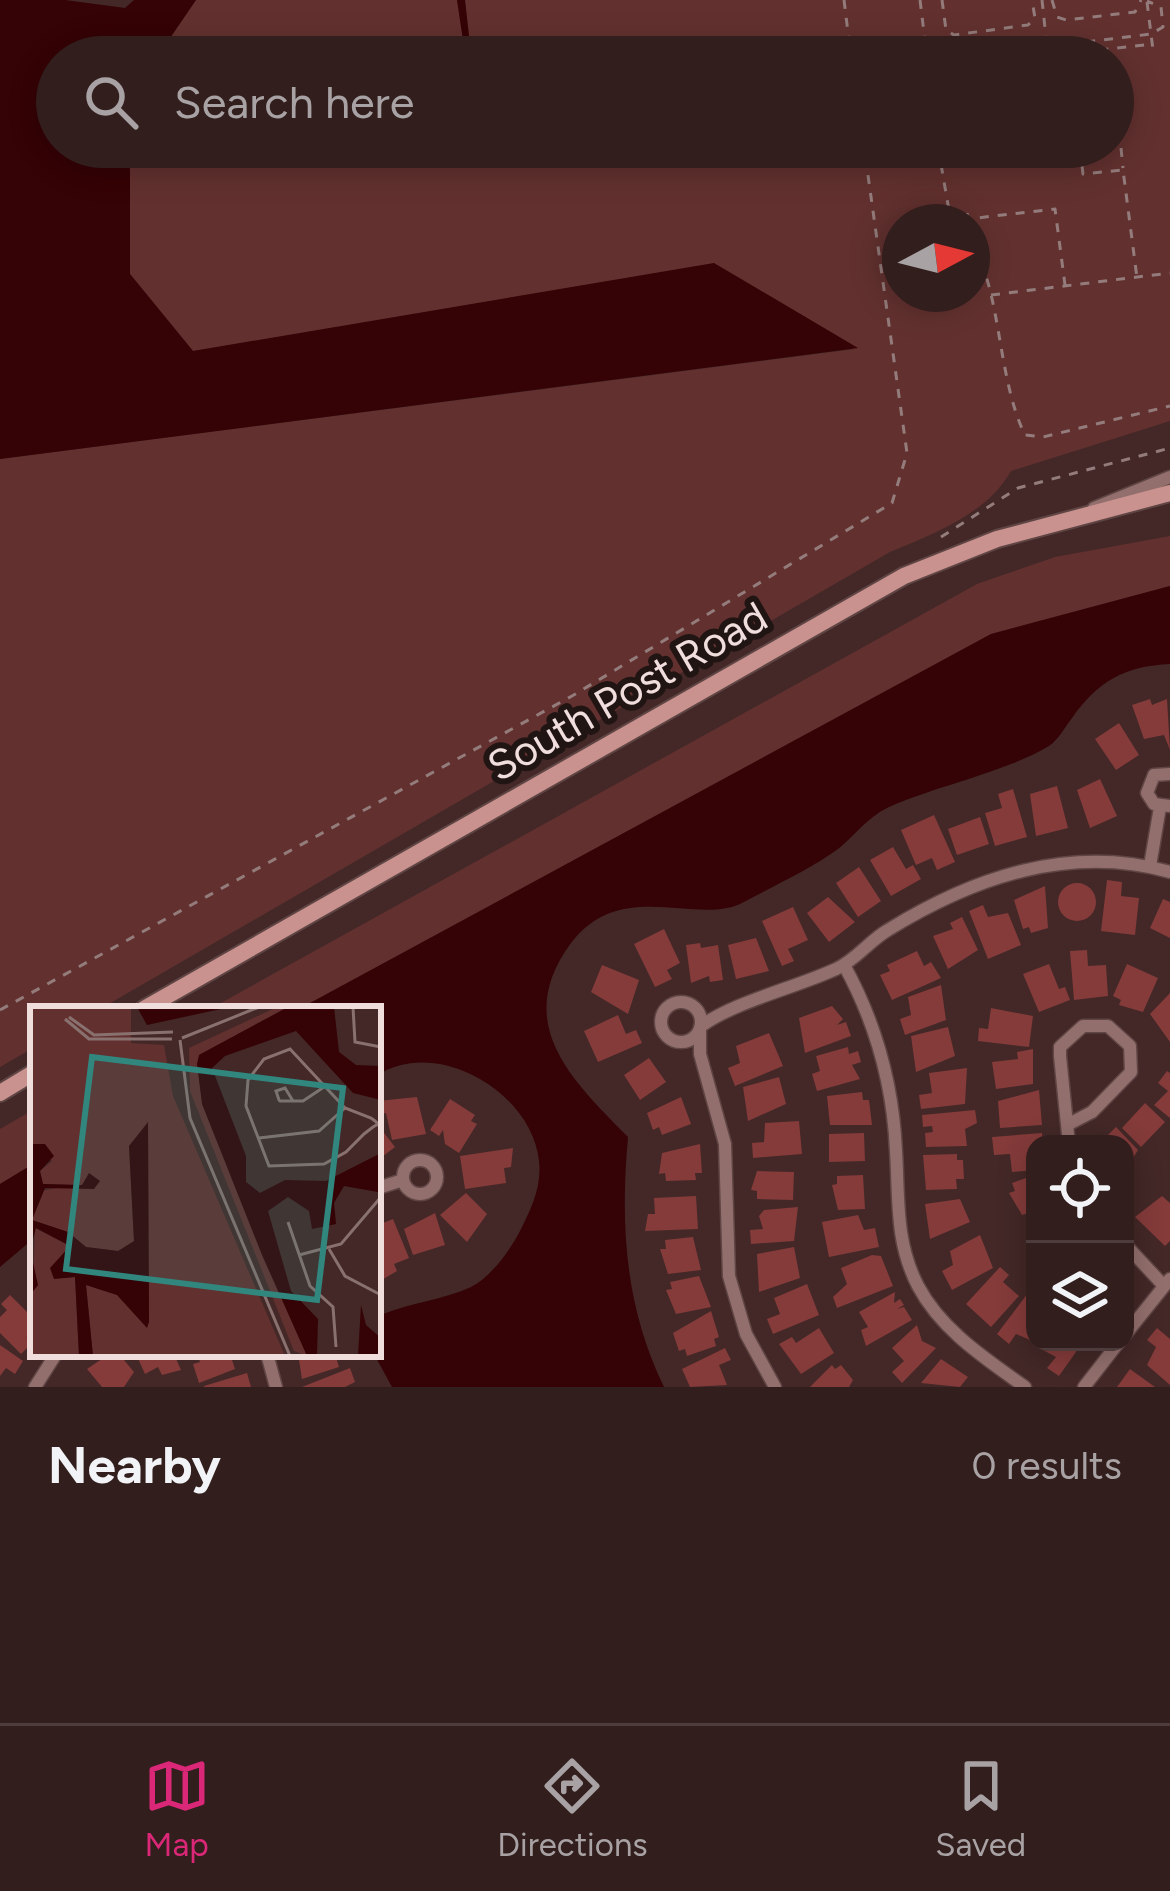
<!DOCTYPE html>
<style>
:root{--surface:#321e1d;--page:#3a2726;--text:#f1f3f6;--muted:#a8a2a4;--line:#4d3c3b;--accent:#db2777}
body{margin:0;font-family:Figtree,sans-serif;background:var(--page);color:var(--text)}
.controls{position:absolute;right:36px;bottom:36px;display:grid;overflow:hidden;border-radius:24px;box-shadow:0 6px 30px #0003}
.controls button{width:108px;height:108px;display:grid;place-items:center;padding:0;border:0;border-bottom:3px solid var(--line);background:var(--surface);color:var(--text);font:60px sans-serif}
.compass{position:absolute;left:882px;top:204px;width:108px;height:108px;border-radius:50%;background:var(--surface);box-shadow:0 6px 30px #0003;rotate:83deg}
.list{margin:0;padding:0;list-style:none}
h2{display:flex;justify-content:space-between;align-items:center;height:156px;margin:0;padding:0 48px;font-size:51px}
h2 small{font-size:39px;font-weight:400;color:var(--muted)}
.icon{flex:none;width:66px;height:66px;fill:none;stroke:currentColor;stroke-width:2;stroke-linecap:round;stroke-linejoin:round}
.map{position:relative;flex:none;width:1170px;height:1387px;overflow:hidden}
.search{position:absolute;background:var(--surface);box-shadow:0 6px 30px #0003;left:36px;right:36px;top:36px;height:132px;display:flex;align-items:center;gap:30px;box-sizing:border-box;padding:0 42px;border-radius:66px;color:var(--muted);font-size:45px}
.sheet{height:336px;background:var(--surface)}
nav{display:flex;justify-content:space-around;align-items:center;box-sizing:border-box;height:168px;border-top:3px solid var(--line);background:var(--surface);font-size:33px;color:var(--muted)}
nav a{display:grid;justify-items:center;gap:6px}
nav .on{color:var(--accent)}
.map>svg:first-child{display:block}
.green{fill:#62312f;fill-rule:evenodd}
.water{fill:#350205}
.building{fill:#843b3a}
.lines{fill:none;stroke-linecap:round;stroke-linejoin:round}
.street-casing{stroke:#5f4544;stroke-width:15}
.secondary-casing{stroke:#5f4544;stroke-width:20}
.path{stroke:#937c7b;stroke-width:3;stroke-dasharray:9 9;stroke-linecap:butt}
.street{stroke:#926f6d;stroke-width:12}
.secondary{stroke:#ca928e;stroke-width:16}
.labels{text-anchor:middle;stroke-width:12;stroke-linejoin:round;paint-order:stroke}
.street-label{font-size:42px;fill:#f0dedc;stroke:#211514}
.inset-road{fill:none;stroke:#88716f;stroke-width:3}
.view{fill:#31867e;fill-opacity:0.15;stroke:#31867e;stroke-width:6}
.inset-edge{fill:none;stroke:#f0dedc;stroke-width:6}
</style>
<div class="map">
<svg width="1170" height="1387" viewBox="0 0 1170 1387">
<rect width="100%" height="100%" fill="#432827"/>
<path class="green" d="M196,0h261l6,40 -7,17h-299z
M465,0h705v421l-159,50c-24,43 -78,63 -121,81l-790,457h-67v39l-33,19v-608l855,-110 -529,-18 -133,20 -63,-77v-127h983v-90h-582l-32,-18 -30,-3zM900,222h72v72h-72z
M1170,536v50l-179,48 -692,375h-89l767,-425 78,-27z
M33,1110v54l-33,20v-55z"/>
<path class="water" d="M0,0h65l60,8 9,-8h62l-39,57h-100v90h73v127l63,77 521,-88 144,85 -858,111z
M457,0h8l4,36 30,3 32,18h-75l7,-17z
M1170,586v78c-45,2 -72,17 -98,54 -7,9 -14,22 -23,28 -43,26 -114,40 -162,62 -19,9 -33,28 -49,41 -29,21 -65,37 -96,54 -45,23 -121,-26 -171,40 -60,81 2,138 57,194 -8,88 -3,170 36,250h-272l-18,-33 9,-40c28,-11 62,-15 88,-27 19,-9 40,-38 49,-56 11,-22 22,-44 19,-70 -7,-69 -102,-124 -161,-86v-66h-79l692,-375z
M33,1164v75l-33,28v-83z"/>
<path class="building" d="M1150,699l2,6 15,-6 3,51 -6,-15 -20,4 -12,-34z
M1119,723l20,32 -23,15 -21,-31z
M1100,779l17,37 -27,12 -13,-38z
M1057,786l11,42 -32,8 -6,-42z
M1013,789l14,48 -32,9 -10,-33 17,-5 -4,-14z
M934,815l21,47 -18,8 -5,-12 -16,7 -15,-35z
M980,817l9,27 -32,11 -9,-26z
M893,847l13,22 7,-4 8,14 -30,17 -21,-36z
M859,867l22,34 -23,16 -22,-34z
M1107,880l15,2 -1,14 18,2 -4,37 -34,-4z
M1058 902a19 19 0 1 1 38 0a19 19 0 1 1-38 0Z
M1045,886l3,42 -17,5 -2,-6 -6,2 -9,-29z
M828,897l27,25 -26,20 -22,-29z
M1163,899l7,3v36l-20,-10z
M983,905l5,12 20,-4 13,32 -33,14 -19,-48z
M793,907l15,33 -20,9 6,12 -12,5 -20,-45z
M962,917l16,33 -30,19 -15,-33 20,-7 -3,-6z
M664,929l16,34 -13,7 5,9 -17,8 -21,-43z
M756,938l13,33 -33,8 -8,-34z
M700,943l1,5 17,-3 5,35 -13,2 -1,-6 -18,7 -5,-38z
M1087,950l1,16 18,-1 2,31 -34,4 -4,-49z
M917,951l7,15 7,-4 10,16 -49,22 -12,-25 10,-4 -3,-6z
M1049,964l10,25 6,-2 5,13 -31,12 -16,-38z
M1127,964l31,14 -15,34 -24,-7 2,-5 -8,-4z
M602,965l37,15 -11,34 -37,-22z
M941,985l5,35 -41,15 -5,-16 11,-4 -3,-18z
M1170,993v49l-20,-28z
M832,1006l11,13 -6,6 9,-3 5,14 -46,17 -6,-35z
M991,1008l42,8 -4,31 -51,-6 1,-13 9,1z
M618,1015l8,19 10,-4 6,13 -44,19 -14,-31z
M948,1027l7,29 -39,16 -5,-36z
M769,1033l14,33 -48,20 -7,-18 12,-5 -4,-17z
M848,1047l1,7 9,-3 3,11 -9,3 8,14 -43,12 -5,-17 8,-3 -4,-15z
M1033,1049v35l-37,5 -4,-27 26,-3 -1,-7z
M649,1058l17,24 -26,18 -16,-25z
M967,1068l-2,36 -44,5 -2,-14 13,-2 -3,-20z
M1167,1071l3,2v45l-16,-13 14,-14 -10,-8z
M779,1077l7,27 -38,17 -5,-34z
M1039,1090l3,35 -42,3 -2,-27z
M862,1092l1,8h6l3,25h-42l-3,-29z
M417,1097l9,37 -34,6 -6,-27 -8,2v-14z
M681,1097l10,27 -29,11 -3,-8 -6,3 -6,-17z
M450,1099l25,16 -4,6 6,3 -18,29 -14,-9 -2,-14 -4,6 -9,-6z
M1145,1103l20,19 -24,25 -19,-19z
M975,1110l2,13 -12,6 2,17 -41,1 -1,-14 8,-1 -1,-6 -9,1 -1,-12z
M799,1121l3,33 -49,4 -1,-15 12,-1 1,-19z
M378,1125l17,22 -17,13z
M1116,1127l22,23 -13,21v-27h-26z
M864,1133l1,28 -36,1v-28z
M1042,1133l1,11h-8v26l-23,2 -2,-18 -16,1 -2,-18z
M700,1144l2,29h-7l1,7 -30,1 -1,-8 -6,1 3,-21z
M513,1148l-2,19 -7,1 2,15 -41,6 -5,-33z
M957,1154v6h6l1,19h-8l1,10 -31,1 -3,-35z
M757,1171l37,1 -1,28 -36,-1v-8l-6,-1z
M863,1175l2,34 -27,1 -6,-25 5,-1v-8z
M1035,1175v36l-13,4 -13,-22 6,-2 -3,-8z
M466,1193l21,21 -20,28 -27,-27z
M696,1196l2,33 -53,2 3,-17h7l-1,-16z
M1162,1196l8,7v38l-5,5 -30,-29z
M960,1199l10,23 -40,17 -5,-35z
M798,1207l-4,34 -43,3 -1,-14 13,-1 -4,-13 5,-6z
M435,1213l10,32 -32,10 -9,-26z
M858,1215l6,15 11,-2 4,19 -50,10 -7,-35z
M393,1219l16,39 -15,6 3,7 -17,10 -2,-56z
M980,1235l13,33 -41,22 -10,-19 11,-6 -3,-14z
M693,1237l8,33 -33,4 -8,-25h6l-1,-9z
M794,1247l6,31 -41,14 -2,-38z
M872,1255l9,1 12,30 -56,22 -4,-11 14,-13 -6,-16z
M1000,1267l9,8 -6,7 16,14 -28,31 -25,-23z
M699,1276l12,31 -35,7 -10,-24 6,-1 -2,-7z
M807,1284l12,31 -46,19 -6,-15 13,-5 -6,-16z
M895,1292l-1,11 6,-4 4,6 -7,4 7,-2 8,13 -46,26 -5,-16 7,-3 -9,-15z
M1028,1293l7,6v43l-19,-8 -7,10 -12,-10z
M10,1295l23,23v20l-7,-1 6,6 -11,11 -21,-21v-16l7,-7 -6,-6z
M711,1311l8,26 -5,2 2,7 -29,10 -2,-7 -6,2 -6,-18z
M917,1325l5,16 14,7 -34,35 -10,-11 12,-11 -12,-13z
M819,1328l15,25 -33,21 -22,-30 13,-7 4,6z
M1157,1328l13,11v46l-23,-20 9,-18 -9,-7z
M1041,1342h42l-24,34 -12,-8 9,-11 -19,-10z
M0,1345l23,16 -8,13 -9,-6 -6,8z
M725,1348l6,12 -12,5 8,20 -37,2 -8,-18z
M109,1354h10l15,18 -10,15h-22l-15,-18z
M136,1354h38l7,16 -19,5 -4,-8 -13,7z
M197,1354h33l5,15 -36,14 -6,-19 7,-2z
M298,1354h37l4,13 -37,12z
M941,1359l27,18 -8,10 -39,-4z
M832,1365l3,4 6,-4 12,15 -4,7h-39z
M350,1368l5,14 -10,5h-43z
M1130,1369l25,18h-38z
M247,1373l4,14h-47v-1z"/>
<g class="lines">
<defs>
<path id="street" d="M1094,508l76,-31
M1170,774l-16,1 -7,18 7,11 16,2
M1150,866l10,-59
M844,965c32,58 49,120 52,186 3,47 -1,91 22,135 23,44 68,73 107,101
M661 1022a20 20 0 1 1 40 0a20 20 0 1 1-40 0Z
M1067,1125l25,-13 39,-40 -1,-26 -22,-20h-25l-23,21v9l9,88
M403 1177a17 17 0 1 1 34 0a17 17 0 1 1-34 0Z
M378,1188l25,-8
M1125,1244l39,42
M1125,1335l45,-56
M267,1354l9,33
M35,1387l21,-33
M775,1387l-29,-53 -17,-58 -4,-132 -25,-90v-27c33,-25 95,-39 136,-58 20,-9 33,-28 52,-39 86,-53 182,-86 282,-58
M1084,1387l35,-45"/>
<path id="secondary" d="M144,1009l760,-433 93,-37 173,-46
M0,1093l33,-20"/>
</defs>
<use href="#street" class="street-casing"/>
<use href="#secondary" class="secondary-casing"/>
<path class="path" d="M844,0l7,57
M920,0l7,57
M942,0l4,30 8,5 74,-10 7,-7 -3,-18
M1042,0l6,56 104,-12
M1052,0l5,17 9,3 69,-8 6,-12
M1147,2l6,48
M979,55l172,-21 12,-7 -2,-20 -14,-6
M938,147l13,75
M1121,148l2,20
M1082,166l1,8 40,-4 14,108
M967,213l1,6 87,-10 10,76
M972,246c29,41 25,132 53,189l18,2 127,-31
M991,295l179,-22
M941,537l77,-49 152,-40
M0,1010l572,-314 320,-193 15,-50 -43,-306"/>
<use href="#street" class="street"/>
<use href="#secondary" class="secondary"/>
</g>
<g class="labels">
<g class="street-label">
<text transform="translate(627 691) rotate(-30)" y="15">South Post Road</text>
</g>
</g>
<g transform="translate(30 1006)">
<rect width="351" height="351" fill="#432827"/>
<path d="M0,1h101v36l33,2 9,51 112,260h-192l-7,-71 31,10 32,27 -1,-198 -19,22 5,96 -16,9 -32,-4 -18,-15 -36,-12 8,-29 33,-6 -30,-1 -3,-13 12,-10 -22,-17zM247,1h11l-89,48 108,301 -13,-5 -104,-260 -1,-43zM5,222l35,18 -7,32 12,-1 4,79h-49z" fill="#62312f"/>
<path d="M107,1l33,2 60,-2 -83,18zM258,1h46l5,45 17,13 25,1v34l-28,-7 -57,-62 -71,25 -13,12 34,88v26l14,11 25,-13 41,1 55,-28 -3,39 -34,-6 -10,17 2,21 -24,5 -3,-18 -21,-14 -20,14 23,80 27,28 -1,37h-10l-45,-101 -60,-151 -5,-40 2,-9zM118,116l1,200 -2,6 -30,-33 -31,-10 7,71h-14l-4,-79 -21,2 -4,-11 20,-22 -34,-18 -6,21 8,36 -8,10v-151h15l9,12 -14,15 3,13 39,1 7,-12 11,8 -6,8 -49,-1 -13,32 36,12 18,15 32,4 16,-10 -5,-95zM331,299l5,20 15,13v18h-23z" fill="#350205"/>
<path class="inset-road" d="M323,1l2,35 26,5M39,11l25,18 79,-3M35,13l24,20h83M152,32l77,-31M150,34l10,78 100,238M263,95l-8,-13 -9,3 3,9 1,1h23l21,-14M351,116l-3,2 -5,3 -9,7 -18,18 -22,12 -55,2 -23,-60 2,-26 16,-21 26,-10 55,59 26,10 4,3 3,3 3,5M229,132l60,-7 26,-23M258,216l22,64 23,21 3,40M299,243l16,27 36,19M269,249l42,-11 40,-47"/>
<path class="view" d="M62,51l251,31 -26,212 -251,-31z"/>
<rect width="351" height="351" class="inset-edge"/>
</g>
</svg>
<div class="controls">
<button><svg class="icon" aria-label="locate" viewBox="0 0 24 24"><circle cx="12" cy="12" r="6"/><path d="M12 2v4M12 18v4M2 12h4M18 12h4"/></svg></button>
<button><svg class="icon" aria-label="layers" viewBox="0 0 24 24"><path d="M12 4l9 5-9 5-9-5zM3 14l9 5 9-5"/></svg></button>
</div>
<svg class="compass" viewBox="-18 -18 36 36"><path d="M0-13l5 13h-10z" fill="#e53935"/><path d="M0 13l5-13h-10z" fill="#a8a2a4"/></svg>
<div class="search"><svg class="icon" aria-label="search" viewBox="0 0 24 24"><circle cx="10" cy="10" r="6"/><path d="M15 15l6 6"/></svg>Search here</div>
</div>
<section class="sheet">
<h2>Nearby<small>0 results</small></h2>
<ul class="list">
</ul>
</section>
<nav>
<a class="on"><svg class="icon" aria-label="map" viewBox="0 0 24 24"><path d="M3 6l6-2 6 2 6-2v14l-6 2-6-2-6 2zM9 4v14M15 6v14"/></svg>Map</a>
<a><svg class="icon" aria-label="directions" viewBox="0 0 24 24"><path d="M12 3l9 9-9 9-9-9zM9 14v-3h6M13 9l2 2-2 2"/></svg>Directions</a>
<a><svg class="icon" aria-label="saved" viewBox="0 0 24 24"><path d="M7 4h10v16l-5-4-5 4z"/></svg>Saved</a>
</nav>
